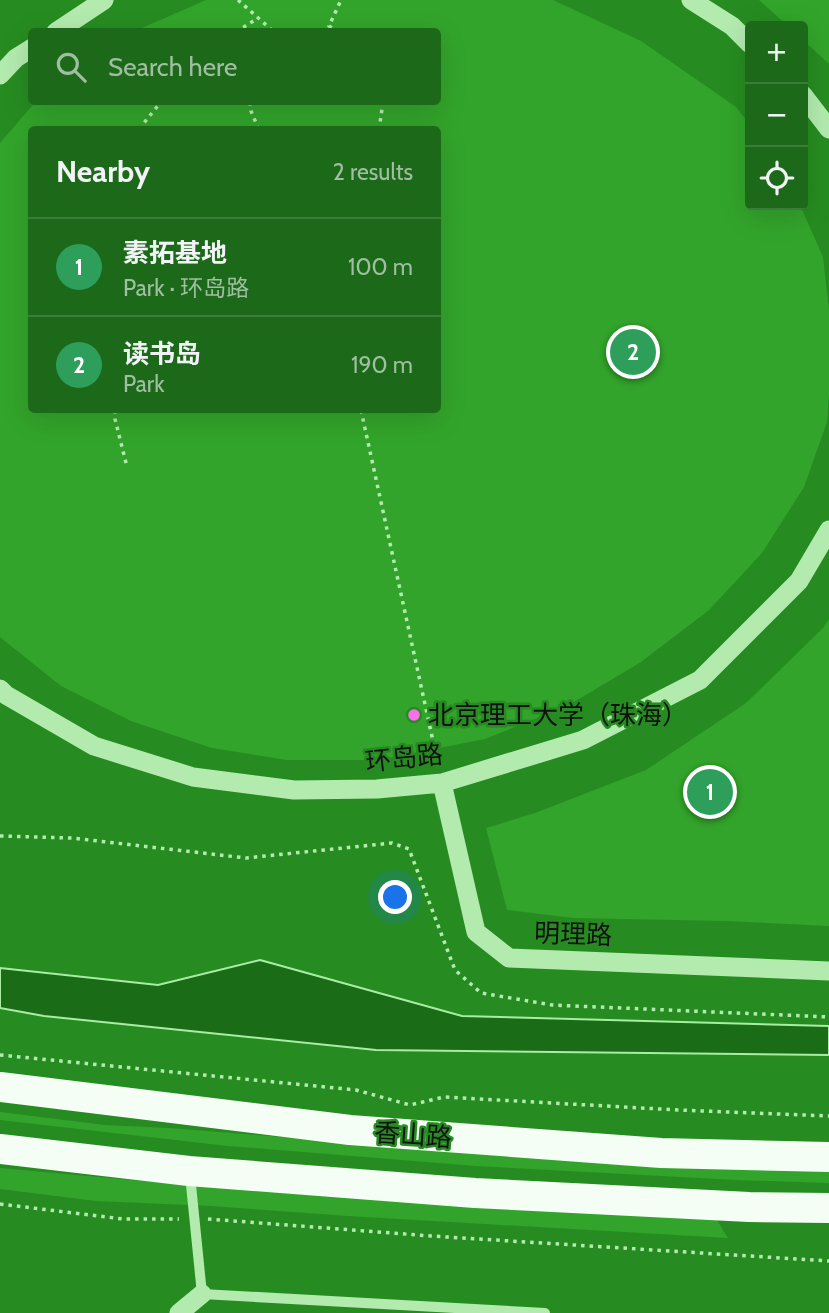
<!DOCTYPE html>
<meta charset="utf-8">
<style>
:root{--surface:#1c6919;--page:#297126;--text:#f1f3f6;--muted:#a0bfa2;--line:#3a7c38;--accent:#f4b8f1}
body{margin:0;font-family:Cabin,"Noto Sans SC",sans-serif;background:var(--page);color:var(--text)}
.controls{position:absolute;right:21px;top:21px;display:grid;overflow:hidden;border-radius:7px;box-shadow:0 7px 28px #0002}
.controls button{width:63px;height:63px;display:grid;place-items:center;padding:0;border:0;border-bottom:2px solid var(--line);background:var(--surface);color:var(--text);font:35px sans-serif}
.you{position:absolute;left:396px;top:898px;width:24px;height:24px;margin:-18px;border:5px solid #fff;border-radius:50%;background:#1a73e8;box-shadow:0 0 0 10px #1a73e833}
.badge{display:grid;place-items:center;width:46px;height:46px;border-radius:50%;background:var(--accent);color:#fff;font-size:23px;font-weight:700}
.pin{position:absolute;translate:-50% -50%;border:4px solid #fff;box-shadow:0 2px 7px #0006}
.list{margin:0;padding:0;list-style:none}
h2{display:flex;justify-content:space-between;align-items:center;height:91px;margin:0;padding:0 28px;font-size:30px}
h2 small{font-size:23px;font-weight:400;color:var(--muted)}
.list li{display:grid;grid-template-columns:46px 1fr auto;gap:21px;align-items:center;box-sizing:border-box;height:98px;padding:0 28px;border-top:2px solid var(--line)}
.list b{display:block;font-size:26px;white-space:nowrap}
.list p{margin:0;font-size:23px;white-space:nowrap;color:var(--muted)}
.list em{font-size:23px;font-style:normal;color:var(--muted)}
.icon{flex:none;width:38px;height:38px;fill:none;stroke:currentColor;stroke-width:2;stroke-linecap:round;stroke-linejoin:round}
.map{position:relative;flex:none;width:829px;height:1313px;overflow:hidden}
.search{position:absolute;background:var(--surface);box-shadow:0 7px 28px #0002;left:28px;top:28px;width:413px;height:77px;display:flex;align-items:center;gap:18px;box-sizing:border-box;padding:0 24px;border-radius:7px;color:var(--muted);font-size:26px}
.panel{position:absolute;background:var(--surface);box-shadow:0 7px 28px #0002;left:28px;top:126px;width:413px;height:287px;border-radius:7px}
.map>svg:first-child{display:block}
.green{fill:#32a42b;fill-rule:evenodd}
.water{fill:#1a6c17;stroke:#a8eda3;stroke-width:2}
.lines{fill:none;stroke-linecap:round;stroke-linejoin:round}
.path{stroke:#b3ebaf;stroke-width:3.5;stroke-dasharray:3.5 5;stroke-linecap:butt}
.service{stroke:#b3ebaf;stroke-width:10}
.minor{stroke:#b3ebaf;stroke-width:19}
.primary{stroke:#f4fef4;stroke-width:30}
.poi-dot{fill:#f871ea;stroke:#268c21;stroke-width:2.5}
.labels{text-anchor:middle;stroke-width:5;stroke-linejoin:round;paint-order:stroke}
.poi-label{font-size:26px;fill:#111;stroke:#268c21;text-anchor:start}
.street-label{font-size:26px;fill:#111;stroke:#268c21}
</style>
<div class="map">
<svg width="829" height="1313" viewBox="0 0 829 1313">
<rect width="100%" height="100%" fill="#268c21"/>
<path class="green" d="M206,0h347l88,41 95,66 14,18v80h50l23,52 6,53v85l-2,27 -23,65 -42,66 -53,57 -68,52 -72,43 -84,34 -107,21h-91l-75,-12 -81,-27 -70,-35 -61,-49v-494l31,-36 6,-5h401v-70l-303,-1zM32,130h406v280h-406z
M759,0h70v64l-26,-24v-14h-15z
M829,619v307l-101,-5 -155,-3 -66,-8 -21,-82 49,-15 111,-43 100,-67 77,-75z
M0,1112l105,13 64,3 215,17 445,24v14l-93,-3 -260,-14 -248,-20 -228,-26z
M0,1168l164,15 101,3 450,31 13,21 -380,-22 -137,-10 -115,-5 -96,-12z"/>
<path class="water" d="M260,960l202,56 367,10v29l-453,-5 -332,-34 -44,-8v-40l158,17z"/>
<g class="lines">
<path class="path" d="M238,0l36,32
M236,32l22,-14
M339,32l-10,-6 12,-26
M250,102l1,9 8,19
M141,130l2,-6 18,-22
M379,130l4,-28
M115,410v9l12,48
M361,410l77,354
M0,836l72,2 174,20 146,-15 17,6 46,121 26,23 71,12 277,12
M0,1055l356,35 54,15 34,-8 234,13 151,6
M0,1204l123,15h56
M208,1219l223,17 398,25"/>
<path class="service" d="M190,1175l12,119 343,19"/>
<path class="minor" d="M691,0l41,26 18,18
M56,32l48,-32
M0,75l16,-17 16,-10
M803,95l26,34
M0,689l6,6 88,51 99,31 101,13 83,-1 65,-6 141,-43 117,-60 99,-99 30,-51
M442,783l34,149 33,26 320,13
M179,1313l23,-19"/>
<path class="primary" d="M0,1087l350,43 311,23 168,4
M0,1149l189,22 286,22 274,14 80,1"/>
</g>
<circle class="poi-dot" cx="414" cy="715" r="7"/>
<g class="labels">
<g class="poi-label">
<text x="428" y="724">北京理工大学（珠海）</text>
</g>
<g class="street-label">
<text transform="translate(404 758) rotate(-6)" y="9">环岛路</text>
<text transform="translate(573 934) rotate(2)" y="9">明理路</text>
<text transform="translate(413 1135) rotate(4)" y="9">香山路</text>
</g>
</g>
</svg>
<div class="controls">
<button>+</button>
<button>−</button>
<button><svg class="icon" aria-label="locate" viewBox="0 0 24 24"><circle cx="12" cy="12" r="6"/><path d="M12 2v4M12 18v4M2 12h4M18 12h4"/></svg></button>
</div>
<div class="you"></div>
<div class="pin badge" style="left:710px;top:792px;background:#2e9e5b">1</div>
<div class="pin badge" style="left:633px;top:352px;background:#2e9e5b">2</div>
<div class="search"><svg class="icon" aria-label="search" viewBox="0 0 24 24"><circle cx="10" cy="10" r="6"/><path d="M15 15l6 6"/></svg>Search here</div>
<section class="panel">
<h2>Nearby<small>2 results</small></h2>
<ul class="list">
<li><span class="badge" style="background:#2e9e5b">1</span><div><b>素拓基地</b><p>Park · 环岛路</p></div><em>100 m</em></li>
<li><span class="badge" style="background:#2e9e5b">2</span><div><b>读书岛</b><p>Park</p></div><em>190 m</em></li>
</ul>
</section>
</div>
